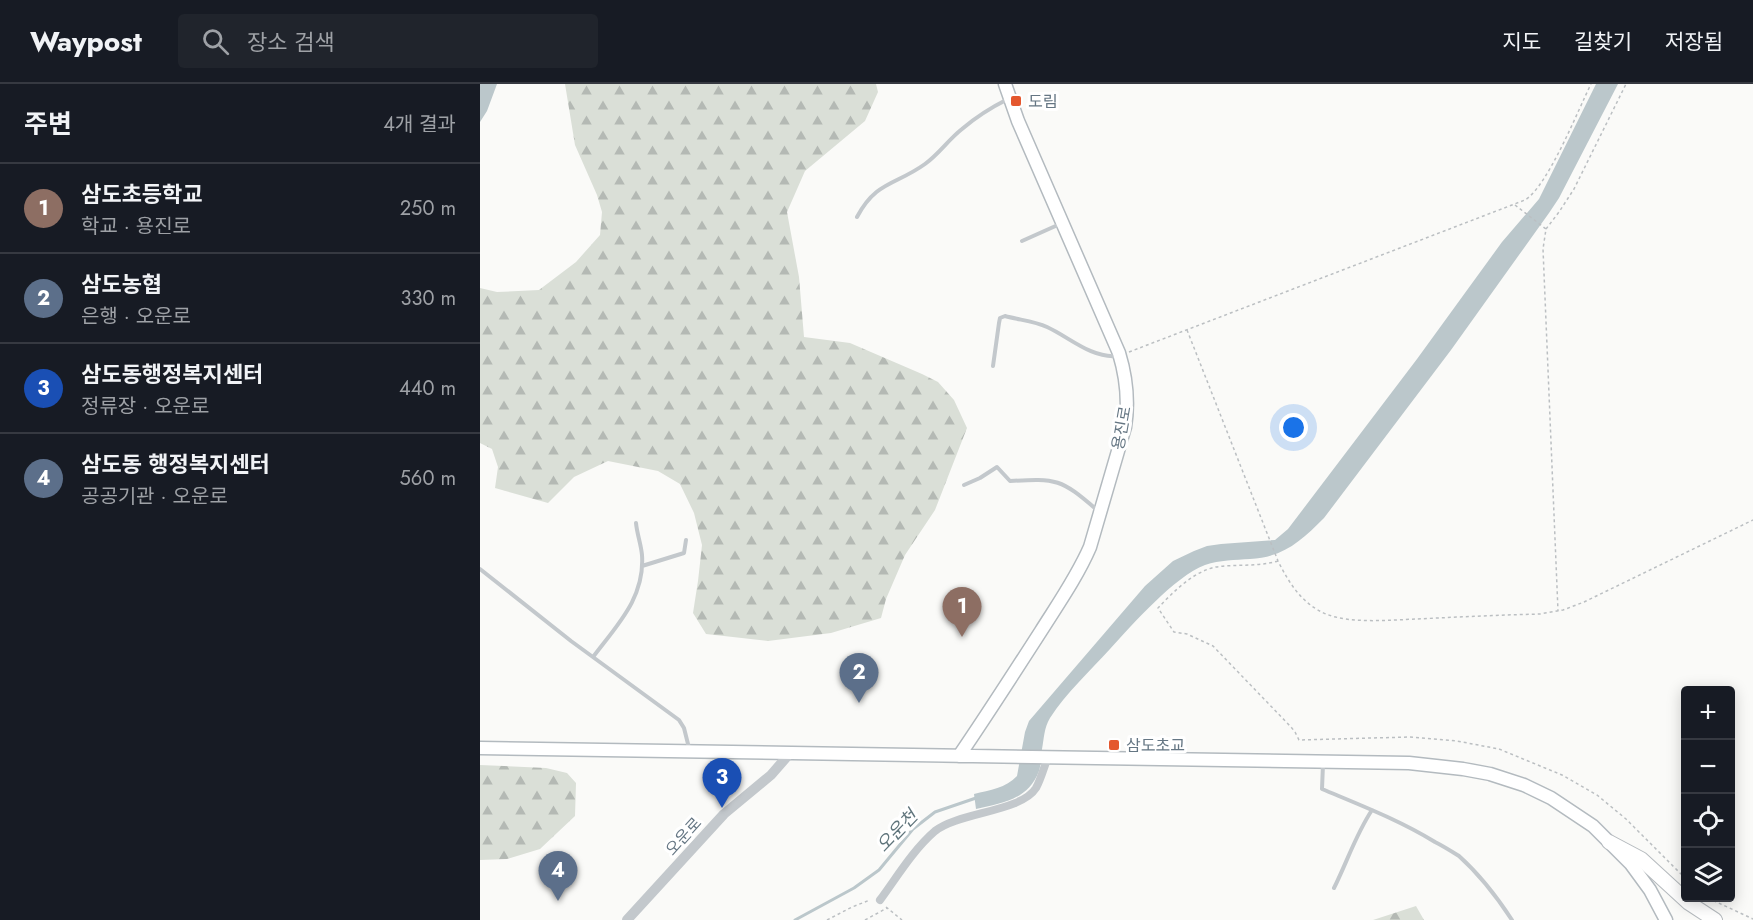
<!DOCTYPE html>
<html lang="ko">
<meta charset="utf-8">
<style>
:root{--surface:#171b24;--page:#20242c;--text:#f1f3f6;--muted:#9ea1a6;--line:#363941;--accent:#0f766e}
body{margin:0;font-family:Jost,"Noto Sans KR",sans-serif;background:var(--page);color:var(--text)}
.controls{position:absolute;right:18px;bottom:18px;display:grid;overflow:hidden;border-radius:6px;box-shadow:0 3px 15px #0003}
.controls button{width:54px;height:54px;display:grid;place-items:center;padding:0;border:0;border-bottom:2px solid var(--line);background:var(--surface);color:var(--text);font:30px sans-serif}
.you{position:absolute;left:814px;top:344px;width:21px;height:21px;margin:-15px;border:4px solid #fff;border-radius:50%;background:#1a73e8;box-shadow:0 0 0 9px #1a73e833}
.badge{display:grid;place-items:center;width:39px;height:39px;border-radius:50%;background:var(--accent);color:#fff;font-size:20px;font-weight:700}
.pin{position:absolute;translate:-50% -50px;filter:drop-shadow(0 2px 3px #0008)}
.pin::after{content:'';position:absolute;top:32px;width:21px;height:18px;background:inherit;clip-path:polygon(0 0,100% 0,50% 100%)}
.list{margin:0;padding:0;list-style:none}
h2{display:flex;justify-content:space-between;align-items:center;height:78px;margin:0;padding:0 24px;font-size:26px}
h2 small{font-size:20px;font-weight:400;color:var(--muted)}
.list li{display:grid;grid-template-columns:39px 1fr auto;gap:18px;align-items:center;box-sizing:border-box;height:90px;padding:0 24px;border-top:2px solid var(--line)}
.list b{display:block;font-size:22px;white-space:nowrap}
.list p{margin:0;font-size:20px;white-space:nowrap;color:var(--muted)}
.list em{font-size:20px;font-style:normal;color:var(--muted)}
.icon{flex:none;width:33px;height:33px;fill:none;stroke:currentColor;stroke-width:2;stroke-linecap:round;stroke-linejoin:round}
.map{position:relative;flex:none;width:1273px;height:836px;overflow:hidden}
header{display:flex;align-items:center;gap:36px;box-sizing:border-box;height:84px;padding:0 30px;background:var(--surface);border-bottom:2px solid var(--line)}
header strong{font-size:28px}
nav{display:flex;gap:33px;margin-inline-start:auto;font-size:21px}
.search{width:420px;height:54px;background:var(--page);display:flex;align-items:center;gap:15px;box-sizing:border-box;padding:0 21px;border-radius:6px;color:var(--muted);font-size:22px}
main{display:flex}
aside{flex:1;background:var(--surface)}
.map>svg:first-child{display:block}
.forest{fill:url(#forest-firs)}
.water{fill:#bbc7cb}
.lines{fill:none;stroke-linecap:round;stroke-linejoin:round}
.stream{stroke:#bbc7cb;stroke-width:3}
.secondary-casing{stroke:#b3babf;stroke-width:15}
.primary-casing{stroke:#b5babe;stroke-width:16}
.path{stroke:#bbbfc2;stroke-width:1.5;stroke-dasharray:3 3;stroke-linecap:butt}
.service{stroke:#c3c8cc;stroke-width:4}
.minor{stroke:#c3c8cc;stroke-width:8}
.tertiary{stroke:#c3c8cc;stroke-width:10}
.secondary{stroke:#fff;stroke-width:12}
.primary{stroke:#fff;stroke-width:14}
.poi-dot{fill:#e4572e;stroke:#fff;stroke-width:2}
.labels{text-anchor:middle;stroke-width:6;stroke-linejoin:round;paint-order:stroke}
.poi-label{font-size:16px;fill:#657683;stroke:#fff;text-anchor:start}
.street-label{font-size:16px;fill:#657683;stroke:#fff}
.water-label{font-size:18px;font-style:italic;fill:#60757c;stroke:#fff}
</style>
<header>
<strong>Waypost</strong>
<div class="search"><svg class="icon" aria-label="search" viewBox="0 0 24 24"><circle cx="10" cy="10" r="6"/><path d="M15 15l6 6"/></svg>장소 검색</div>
<nav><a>지도</a><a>길찾기</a><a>저장됨</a></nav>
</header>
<main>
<aside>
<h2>주변<small>4개 결과</small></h2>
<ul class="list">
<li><span class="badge" style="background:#8d6e63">1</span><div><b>삼도초등학교</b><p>학교 · 용진로</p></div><em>250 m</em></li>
<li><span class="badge" style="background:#5c6f8a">2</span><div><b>삼도농협</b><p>은행 · 오운로</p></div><em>330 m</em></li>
<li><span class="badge" style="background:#1a4fb4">3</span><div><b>삼도동행정복지센터</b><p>정류장 · 오운로</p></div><em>440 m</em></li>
<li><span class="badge" style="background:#5c6f8a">4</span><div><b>삼도동 행정복지센터</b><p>공공기관 · 오운로</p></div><em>560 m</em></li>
</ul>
</aside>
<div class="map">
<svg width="1273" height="836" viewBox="0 0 1273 836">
<defs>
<pattern id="forest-firs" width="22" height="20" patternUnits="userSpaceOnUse" patternTransform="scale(1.5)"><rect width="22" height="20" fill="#dadfd7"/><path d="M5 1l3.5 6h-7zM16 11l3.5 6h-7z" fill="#b4b9b4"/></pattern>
</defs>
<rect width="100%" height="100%" fill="#fafaf8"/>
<path class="forest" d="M85,0h311l2,8 -13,29 -60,50 -18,41 12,65 5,60 46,6 72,31 16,8 16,18 13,28 -32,82 -30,45 -19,44 -5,19 -50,15 -63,8 -62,-7 -13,-21 5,-32 4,-36 -8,-32 -14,-29 -22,-13 -50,-10 -34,16 -26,26 -53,-15 3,-21 -6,-18 -12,-6v-155l17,4 42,-2 37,-28 24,-27 2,-23 -5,-17 -22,-50z
M0,681l66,3 21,5 9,10 -1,33 -35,33 -33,10 -27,1z
M936,822l8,14h-51z"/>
<path class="water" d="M0,0h17l-10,27 -7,11z
M1116,0h22l-59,114 -10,15 -98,137 -127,168c-23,23 -40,39 -74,41 -15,1 -30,1 -45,6 -30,11 -73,60 -95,84 -20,22 -44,44 -60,69 -6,10 -6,20 -8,31 -1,7 -1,16 -3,22 -11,29 -37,32 -63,38l-2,-15c16,-4 32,-6 43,-18l8,-44 4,-11 116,-135 28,-25 21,-10 13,-5 14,-2 54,-4 13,-11 129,-170 85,-117 37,-43z"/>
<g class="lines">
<path class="stream" d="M315,836l59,-32 25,-18 34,-41 22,-17 41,-14"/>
<defs>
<path id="secondary" d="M0,664l929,15 54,6 27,5 34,11 27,13 42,28 38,38 19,26 16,30
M479,672c28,-41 55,-83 82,-125 17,-27 36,-54 49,-84l35,-120c4,-25 1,-51 -6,-74l-101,-232 -13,-37"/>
<path id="primary" d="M1129,758l32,17 48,44 26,17"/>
</defs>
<use href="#secondary" class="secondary-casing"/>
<use href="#primary" class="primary-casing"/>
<path class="path" d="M1035,121l31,24 -3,20 15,362
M1066,145l13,-17 15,-23 52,-105
M707,246l91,231c11,22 24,43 48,53 25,10 64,6 91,5 41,-2 82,-4 123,-5l23,-4 21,-8 169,-82
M649,268l396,-152c23,-14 53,-90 66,-116
M798,477c-21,6 -42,3 -62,6 -22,4 -43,25 -58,41l16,24 13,2 26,12 78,81 4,5 4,8 110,-3 48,4 42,8 63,26 35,20 29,24 60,60
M1228,814l45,21
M406,823l16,13
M347,836l25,-13 18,-7
M385,836l22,-12"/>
<path class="service" d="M377,133c19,-36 39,-32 68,-53 14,-10 23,-24 37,-35 14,-12 30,-22 46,-30
M542,157l38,-17
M513,282l6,-43 1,-5 5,-2c14,4 29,5 42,11 22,10 44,31 69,29
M484,401l16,-7 17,-11 13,14c47,-3 51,-2 87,29
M162,482l42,-13 2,-13
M0,485l91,72 108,79 5,8 5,20
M113,573c24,-32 52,-59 49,-102 -1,-11 -5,-21 -6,-32
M843,680l-1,25c38,16 77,31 113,53 8,4 16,9 24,14 20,18 38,41 53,64
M854,804c13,-26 22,-54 38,-78"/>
<path class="minor" d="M400,816c17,-23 33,-50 55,-69 24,-19 86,-19 101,-43 5,-9 8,-21 12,-31"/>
<path class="tertiary" d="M147,836l97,-106 47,-39 20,-23"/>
<use href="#secondary" class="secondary"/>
<use href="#primary" class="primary"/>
</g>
<g class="poi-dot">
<rect x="530" y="11" width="12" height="12" rx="3"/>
<rect x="628" y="655" width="12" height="12" rx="3"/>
</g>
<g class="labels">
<g class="poi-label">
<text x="548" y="23">도림</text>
<text x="646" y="667">삼도초교</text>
</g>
<g class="street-label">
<text transform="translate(641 344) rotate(-80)" y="6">용진로</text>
<text transform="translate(203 752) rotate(-48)" y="6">오운로</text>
</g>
<g class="water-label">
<text transform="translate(417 747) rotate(-46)" y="6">오운천</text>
</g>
</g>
</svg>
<div class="controls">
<button>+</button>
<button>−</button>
<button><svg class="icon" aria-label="locate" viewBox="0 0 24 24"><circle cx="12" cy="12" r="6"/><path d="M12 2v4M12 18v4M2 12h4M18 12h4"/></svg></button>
<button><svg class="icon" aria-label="layers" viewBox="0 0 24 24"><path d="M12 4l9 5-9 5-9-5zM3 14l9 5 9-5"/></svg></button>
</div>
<div class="you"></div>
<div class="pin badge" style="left:482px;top:553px;background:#8d6e63">1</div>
<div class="pin badge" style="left:379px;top:619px;background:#5c6f8a">2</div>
<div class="pin badge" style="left:242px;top:724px;background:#1a4fb4">3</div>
<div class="pin badge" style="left:78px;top:817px;background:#5c6f8a">4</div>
</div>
</main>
